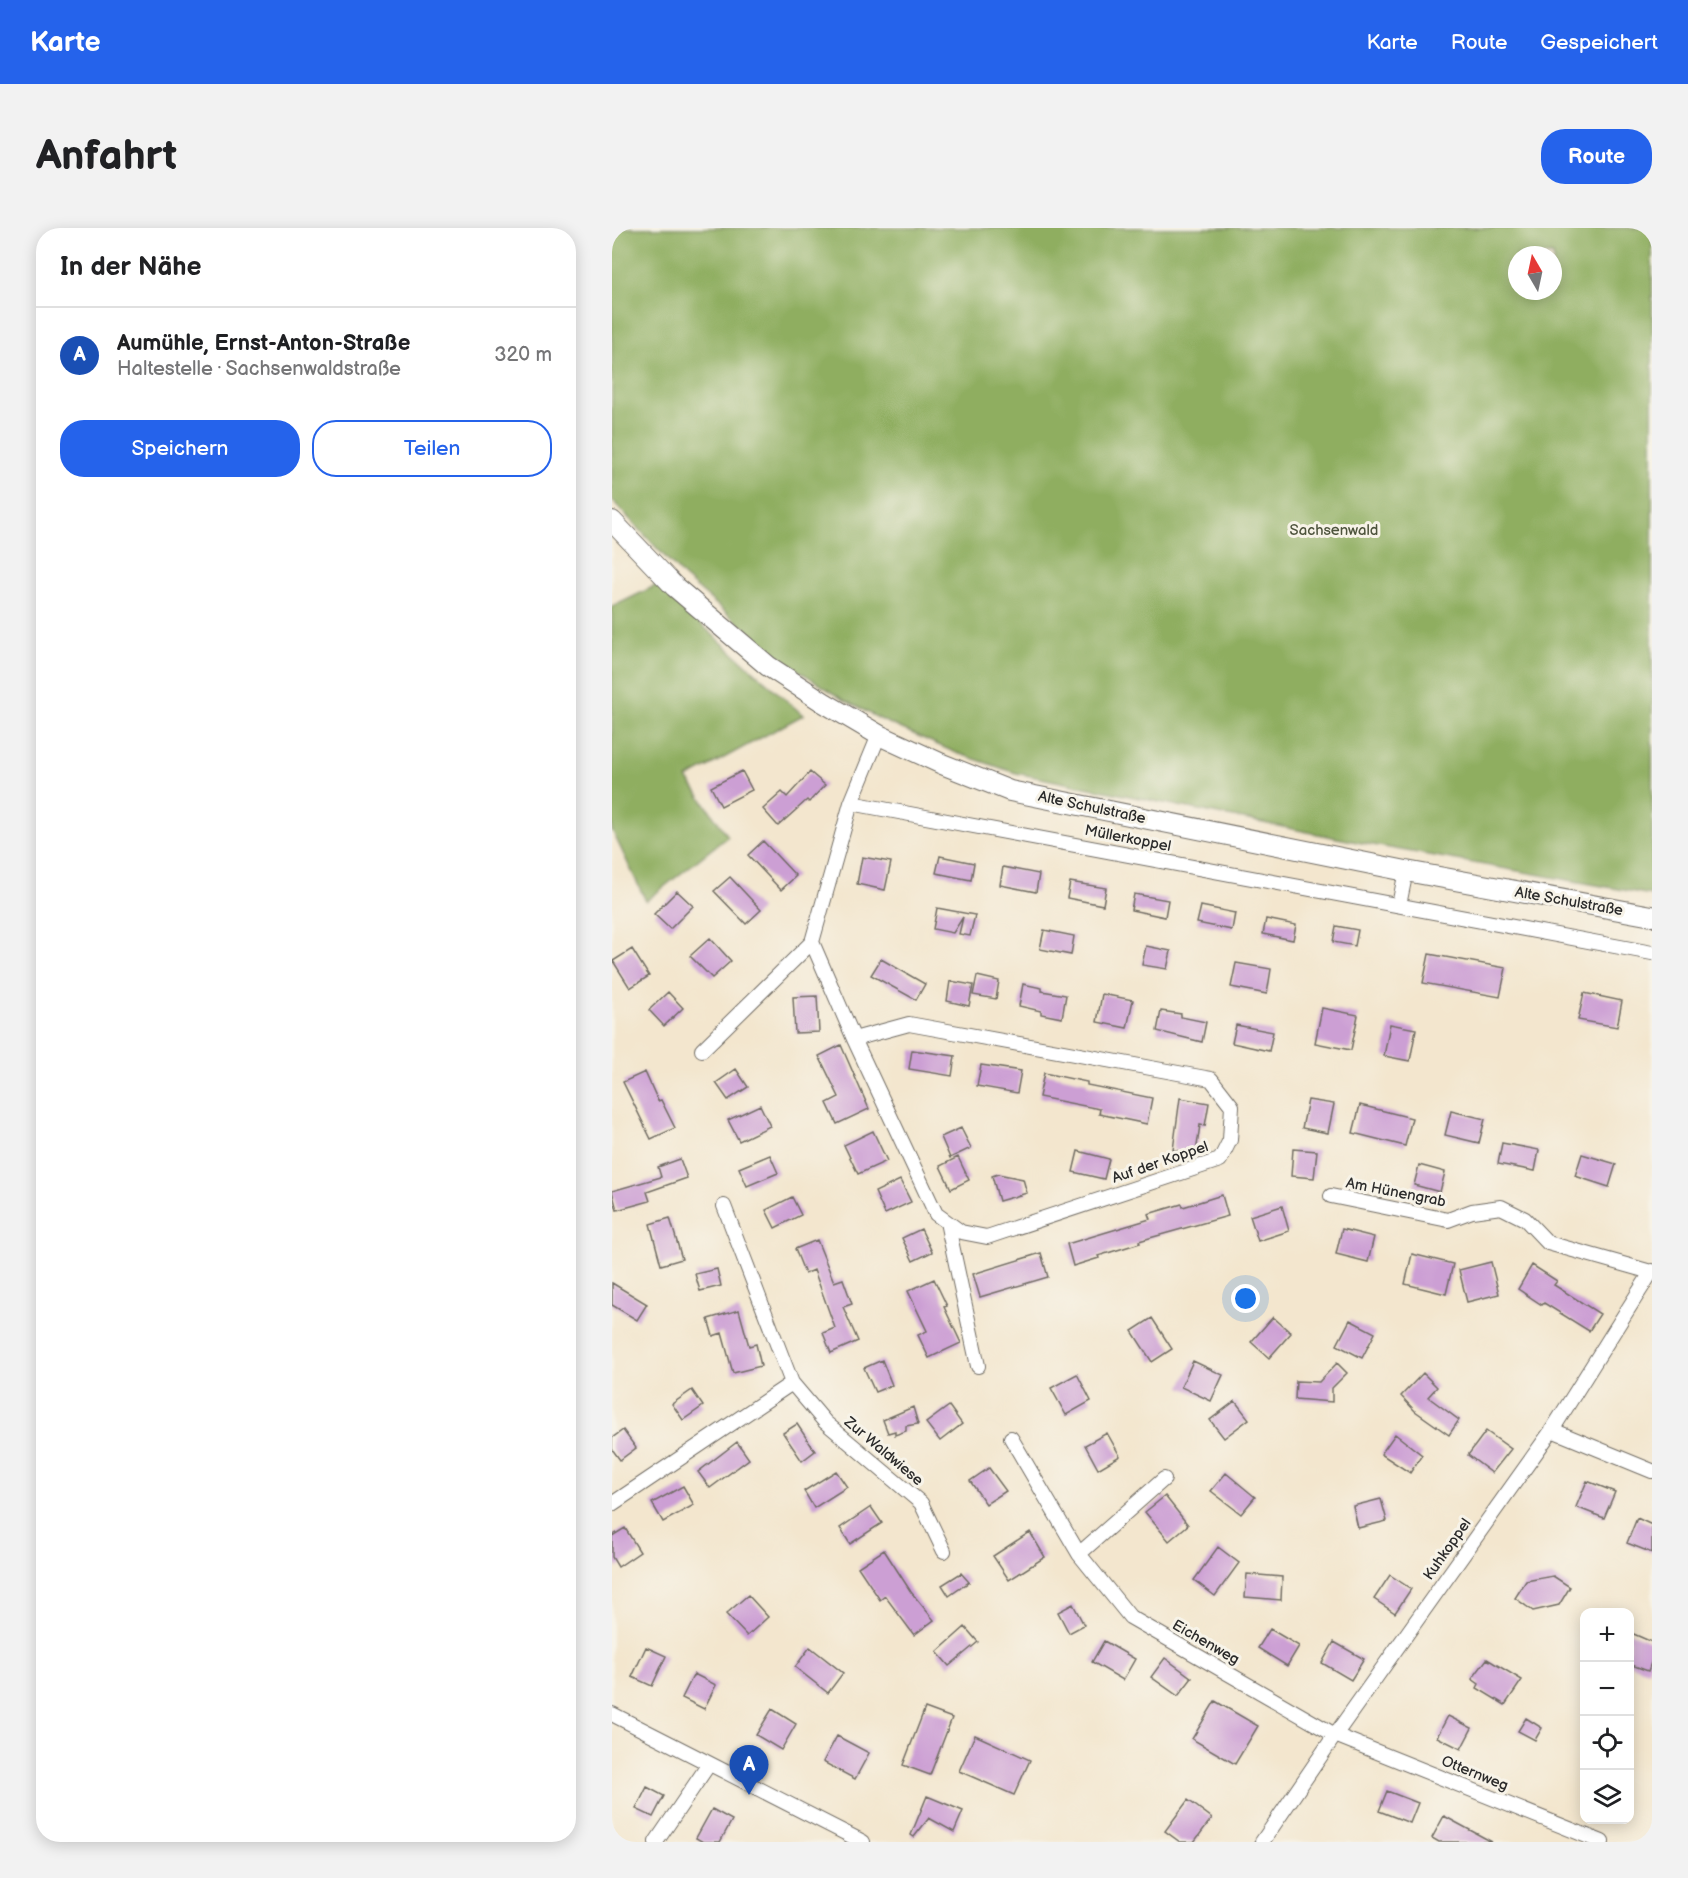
<!DOCTYPE html>
<html lang="de">
<meta charset="utf-8">
<style>
:root{--surface:#fff;--page:#f2f2f2;--text:#202124;--muted:#757577;--line:#e0e0e0;--accent:#2563eb}
body{margin:0;font-family:"Balsamiq Sans",sans-serif;background:var(--page);color:var(--text)}
.controls{position:absolute;right:18px;bottom:18px;display:grid;overflow:hidden;border-radius:12px;box-shadow:0 3px 15px #0003}
.controls button{width:54px;height:54px;display:grid;place-items:center;padding:0;border:0;border-bottom:2px solid var(--line);background:var(--surface);color:var(--text);font:30px sans-serif}
.compass{position:absolute;left:896px;top:18px;width:54px;height:54px;border-radius:50%;background:var(--surface);box-shadow:0 3px 15px #0003;rotate:351deg}
.you{position:absolute;left:634px;top:1071px;width:21px;height:21px;margin:-15px;border:4px solid #fff;border-radius:50%;background:#1a73e8;box-shadow:0 0 0 9px #1a73e833}
.badge{display:grid;place-items:center;width:39px;height:39px;border-radius:50%;background:var(--accent);color:#fff;font-size:20px;font-weight:700}
.pin{position:absolute;translate:-50% -50px;filter:drop-shadow(0 2px 3px #0008)}
.pin::after{content:'';position:absolute;top:32px;width:21px;height:18px;background:inherit;clip-path:polygon(0 0,100% 0,50% 100%)}
.list{margin:0;padding:0;list-style:none}
h2{display:flex;justify-content:space-between;align-items:center;height:78px;margin:0;padding:0 24px;font-size:26px}
h2 small{font-size:20px;font-weight:400;color:var(--muted)}
.list li{display:grid;grid-template-columns:39px 1fr auto;gap:18px;align-items:center;box-sizing:border-box;height:96px;padding:0 24px;border-top:2px solid var(--line)}
.list b{display:block;font-size:22px;white-space:nowrap}
.list p{margin:0;font-size:20px;white-space:nowrap;color:var(--muted)}
.list em{font-size:20px;font-style:normal;color:var(--muted)}
.actions{display:flex;gap:12px;padding:18px 24px}
.actions a{flex:1;padding:14px 0;border:2px solid var(--accent);border-radius:24px;text-align:center;font-size:21px;color:var(--accent)}
.actions .main{background:var(--accent);color:#fff}
.icon{flex:none;width:33px;height:33px;fill:none;stroke:currentColor;stroke-width:2;stroke-linecap:round;stroke-linejoin:round}
.map{position:relative;flex:none;width:1040px;height:1614px;overflow:hidden;border-radius:24px}
header{display:flex;align-items:center;gap:36px;box-sizing:border-box;height:84px;padding:0 30px;background:var(--accent);color:#fff}
header strong{font-size:28px}
nav{display:flex;gap:33px;margin-inline-start:auto;font-size:21px}
.intro{display:flex;align-items:center;justify-content:space-between;box-sizing:border-box;height:144px;padding:0 36px}
h1{margin:0;font-size:42px}
.button{padding:15px 27px;border-radius:24px;background:var(--accent);color:#fff;font-size:21px;font-weight:700}
main{display:flex;gap:36px;padding:0 36px}
aside{flex:1;background:var(--surface);border-radius:24px;box-shadow:0 3px 15px #0003}
.map>svg:first-child{display:block}
.forest{fill:#8fae61;stroke:#5d6c46;stroke-width:1.5;fill-rule:evenodd}
.building{fill:#cc9fd4}
.lines{fill:none;stroke-linecap:round;stroke-linejoin:round}
.street-casing{stroke:#716c64;stroke-width:16}
.secondary-casing{stroke:#716c64;stroke-width:22}
.street{stroke:#fff;stroke-width:14}
.secondary{stroke:#fff;stroke-width:20}
.labels{text-anchor:middle;stroke-width:6;stroke-linejoin:round;paint-order:stroke}
.park-label{font-size:15px;fill:#4d533c;stroke:#f7f3e8}
.street-label{font-size:15px;fill:#2b2b2b;stroke:#f7f3e8}
</style>
<header>
<strong>Karte</strong>
<nav><a>Karte</a><a>Route</a><a>Gespeichert</a></nav>
</header>
<div class="intro"><h1>Anfahrt</h1><a class="button">Route</a></div>
<main>
<aside>
<h2>In der Nähe<small></small></h2>
<ul class="list">
<li><span class="badge" style="background:#1a4fb4">A</span><div><b>Aumühle, Ernst-Anton-Straße</b><p>Haltestelle · Sachsenwaldstraße</p></div><em>320 m</em></li>
</ul>
<div class="actions"><a class="main">Speichern</a><a>Teilen</a></div>
</aside>
<div class="map">
<svg width="1040" height="1614" viewBox="0 0 1040 1614">
<rect width="100%" height="100%" fill="#f7f3e8"/>
<filter id="ink" filterUnits="userSpaceOnUse"><feTurbulence type="fractalNoise" baseFrequency=".0167" numOctaves="2"/><feDisplacementMap in="SourceGraphic" scale="12" xChannelSelector="R" yChannelSelector="G"/><feConvolveMatrix kernelMatrix="1 2 1 2 8 2 1 2 1" color-interpolation-filters="sRGB"/></filter>
<filter id="wash" filterUnits="userSpaceOnUse"><feTurbulence type="fractalNoise" baseFrequency=".008" numOctaves="4" result="noise"/><feDisplacementMap in="SourceGraphic" scale="24" xChannelSelector="R" yChannelSelector="G"/><feGaussianBlur stdDeviation="1.35" result="paint"/><feColorMatrix in="noise" values="0 0 0 0 0 0 0 0 0 0 0 0 0 0 0 0 0 1.4 0 .05"/><feComposite in="paint" operator="in"/></filter>
<g filter="url(#wash)">
<rect width="100%" height="100%" fill="#f3e6ce"/>
<path class="forest" d="M0,0h1040v667l-290,-52 -346,-70 -62,-21 -72,-32 -40,-21 -66,-44 -92,-78 -72,-77zM905,27h36v36h-36z
M45,357l146,130 -116,63 41,58 -82,65 -34,-71v-223z"/>
<g id="blocks">
<path class="building" d="M130,543l10,19 -31,16 -10,-19z
M198,544l15,13 -16,17 -2,-2 -29,26 -15,-17 19,-17 5,5z
M151,613l33,35 -15,14 -33,-35z
M328,628l34,7 -3,17 -35,-7z
M250,629l29,5 -6,28 -28,-6z
M391,639l36,7 -3,18 -36,-7z
M118,649l31,33 -15,14 -32,-33z
M458,654l36,6 -3,17 -36,-7z
M65,663l16,15 -23,23 -16,-15z
M522,666l34,6 -3,17 -34,-7z
M589,678l34,7 -3,17 -35,-7z
M325,680l38,7 -5,21 -11,-2 4,-17 -10,16 -20,-4z
M654,691l30,6 -3,15 -30,-6z
M724,698l22,4 -3,16 -22,-4z
M432,702l30,6 -3,19 -31,-6z
M98,710l21,23 -19,17 -22,-22z
M534,718l25,5 -4,18 -25,-4z
M20,721l17,27 -19,12 -17,-27z
M817,726l77,14 -6,29 -77,-14z
M269,731l44,25 -9,16 -45,-25z
M624,735l35,6 -4,25 -36,-7z
M365,748l22,5 -3,18 -23,-4z
M338,753l23,4 -4,21 -22,-5z
M411,756l19,4v3l24,4 -4,23 -21,-4v-3l-22,-5z
M56,764l15,16 -19,18 -15,-16z
M972,765l38,8 -5,26 -39,-7z
M490,766l31,6 -6,28 -30,-6z
M205,768l2,36 -24,1 -2,-36z
M710,780l36,7 -7,35 -36,-7z
M549,783l20,3v3l25,5 -4,20 -45,-11z
M778,796l26,5 -6,32 -26,-5z
M624,797l37,7 -4,19 -37,-8z
M229,817l28,64 -32,15 -10,-21 12,-6 -20,-41z
M300,822l43,6 -3,20 -43,-7z
M369,837l40,6 -4,22 -40,-7z
M124,841l12,18 -20,13 -12,-17z
M33,844l13,29 3,-1 14,28 -24,11 -28,-57z
M432,845l43,9v3l65,13 -5,26 -48,-10 1,-5 -61,-12z
M568,870l29,5 -4,23 -5,-1 -4,28 -23,-3z
M696,872l26,4 -6,29 -26,-5z
M148,877l10,21 -31,15 -11,-21z
M748,877l52,13 -7,28 -52,-13z
M839,883l34,8 -6,24 -34,-8z
M349,900l10,20 -21,10 -9,-21z
M261,903l14,30 -29,13 -14,-29z
M890,915l37,7 -4,21 -37,-7z
M681,921l24,2 -3,27 -23,-2z
M466,923l31,8 -5,20 -31,-7z
M970,926l34,10 -7,23 -34,-11z
M158,927l8,18 -31,13 -8,-18z
M346,929l11,23 -18,9 -11,-23z
M68,931l7,19 -40,14 3,9 -33,9 -5,-19 49,-14 -3,-10z
M807,937l26,7 -5,20 -26,-7z
M386,946l25,5 4,14 -28,8 -7,-25z
M288,952l11,22 -26,12 -10,-22z
M610,967l6,21 -89,25 1,2 -42,13 1,2 -26,8 -6,-22 83,-25 -2,-5 34,-10 1,3z
M180,969l9,18 -26,13 -9,-18z
M670,978l7,25 -31,10 -8,-25z
M58,990l12,41 -21,6 -11,-41z
M309,1001l11,23 -19,9 -11,-23z
M730,1001l32,8 -6,25 -32,-8z
M205,1012l17,42 9,-3 9,25 -9,3 15,34 -27,12 -8,-20 12,-5 -21,-58 -9,4 -10,-25z
M429,1025l7,24 -68,20 -7,-23z
M800,1026l41,10 -7,30 -41,-10z
M879,1034l8,32 -32,8 -8,-32z
M920,1037l25,16 -3,4 46,29 -11,17 -45,-28 -2,2 -24,-16z
M105,1041l4,17 -21,5 -5,-17z
M322,1051l13,27 -3,1 17,36 -32,15 -11,-23 9,-4 -19,-40z
M0,1055l35,21 -10,16 -25,-15z
M127,1082l10,36 7,-2 5,22 -28,7 -11,-40 -9,3 -5,-17z
M661,1089l18,16 -22,25 -18,-16z
M540,1090l20,31 -20,13 -20,-31z
M738,1092l25,13 -13,25 -25,-13z
M270,1132l10,25 -17,7 -11,-24z
M581,1133l30,14 -12,26 -30,-14z
M725,1135l10,10 -15,15v14l-37,-3 1,-18 23,1z
M811,1145l14,14 -9,10 31,23 -10,15 -34,-24 -14,-15z
M465,1146l14,27 -25,14 -15,-27z
M80,1162l11,16 -20,14 -11,-16z
M623,1173l14,18 -25,19 -14,-18z
M337,1178l13,18 -22,17 -14,-18z
M301,1179l5,17 -12,2v5l-11,4v-4l-7,2 -5,-13z
M185,1196l18,27 -13,10 -19,-28z
M11,1202l13,18 -16,12 -8,-11v-11z
M874,1203l25,18 -19,24 -24,-18z
M495,1205l13,23 -22,13 -13,-24z
M783,1206l27,21 -12,18 -29,-19z
M125,1214l12,17 -39,29 -12,-16z
M377,1240l17,23 -20,13 -16,-23z
M224,1243l11,16 -33,21 -10,-17z
M614,1245l29,24 -14,17 -30,-23z
M975,1253l28,11 -11,26 -28,-11z
M71,1258l11,19 -31,17 -11,-19z
M553,1268l23,29 -19,16 -24,-29z
M769,1271l6,22 -29,7 -5,-22z
M259,1279l11,16 -32,21 -10,-16z
M1025,1290l15,7v28l-25,-10z
M13,1300l15,24 -22,15 -6,-10v-21z
M418,1304l15,25 -36,23 -16,-24z
M606,1319l21,16 -24,33 -21,-16z
M272,1322l27,42 23,28 -20,15 -29,-39 -5,4 -22,-33z
M349,1345l8,9 -20,14 -7,-11z
M635,1346l35,3 -1,23 -36,-3z
M778,1347l21,14 -16,24 -21,-14z
M941,1348l17,11 -11,18 -26,6 -18,-13 11,-17z
M136,1367l20,22 -21,19 -21,-22z
M461,1376l11,21 -15,8 -11,-21z
M353,1399l13,15 -29,24 -12,-14z
M658,1401l29,17 -12,20 -29,-18z
M1017,1404l23,10v18l-4,11 -19,-7z
M492,1413l31,18 -12,21 -31,-18z
M722,1414l30,17 -13,21 -29,-17z
M34,1419l20,9 -14,30 -20,-9z
M198,1419l33,26 -15,20 -33,-26z
M553,1430l27,20 -14,18 -27,-19z
M875,1431l35,21 -17,25 -28,-17 2,-4 -7,-5z
M82,1446l22,11 -12,24 -22,-11z
M603,1473l43,25 -23,38 -43,-25z
M313,1480l27,10 -22,57 -27,-10z
M160,1481l24,15 -15,26 -25,-15z
M836,1488l24,12 -11,21 -24,-12z
M914,1490l16,10 -7,12 -17,-9z
M363,1507l55,25 -16,35 -55,-24z
M225,1508l32,17 -14,26 -32,-17z
M35,1559l17,9 -11,21 -17,-8z
M775,1563l31,12 -8,20 -31,-12z
M315,1568l36,15 -9,21 -25,-14 -15,19 -3,-2z
M576,1572l24,18 -18,24h-14l-15,-11z
M100,1581l20,11 -12,22h-17l-7,-4z
M832,1588l48,26h-53l-7,-4z"/>
</g>
</g>
<g filter="url(#ink)">
<use href="#blocks" fill-opacity="0" stroke="#716c64" stroke-width="1.5"/>
<g class="lines">
<defs>
<path id="street" d="M239,575l801,150
M787,677l7,-34
M200,714l42,97 82,175 25,18 26,5 233,-77 10,-20 2,-34 -21,-27 -302,-55 -55,15
M90,822l110,-108 39,-139 28,-68
M719,968l117,24 24,-9 29,-4 24,12 23,24 103,29
M112,978l68,177 33,39 96,81 23,48
M335,994l31,144
M940,1202l100,41
M399,1210l68,116 51,63 205,118 267,107
M0,1276l180,-121
M467,1326l85,-75
M0,1486l251,128
M44,1614l53,-78
M650,1614l73,-107 217,-305 100,-159"/>
<path id="secondary" d="M0,293l63,66 93,79 55,36 56,33 63,29 68,27 396,80 246,45"/>
</defs>
<use href="#street" class="street-casing"/>
<use href="#secondary" class="secondary-casing"/>
<use href="#street" class="street"/>
<use href="#secondary" class="secondary"/>
</g>
</g>
<g class="labels">
<g class="park-label">
<text x="722" y="307">Sachsenwald</text>
</g>
<g class="street-label">
<text transform="translate(480 579) rotate(12)" y="5">Alte Schulstraße</text>
<text transform="translate(516 610) rotate(11)" y="5">Müllerkoppel</text>
<text transform="translate(957 673) rotate(10)" y="5">Alte Schulstraße</text>
<text transform="translate(548 934) rotate(-19)" y="5">Auf der Koppel</text>
<text transform="translate(784 964) rotate(11)" y="5">Am Hünengrab</text>
<text transform="translate(272 1223) rotate(40)" y="5">Zur Waldwiese</text>
<text transform="translate(835 1321) rotate(-55)" y="5">Kuhkoppel</text>
<text transform="translate(594 1414) rotate(30)" y="5">Eichenweg</text>
<text transform="translate(863 1545) rotate(22)" y="5">Otternweg</text>
</g>
</g>
</svg>
<div class="controls">
<button>+</button>
<button>−</button>
<button><svg class="icon" aria-label="locate" viewBox="0 0 24 24"><circle cx="12" cy="12" r="6"/><path d="M12 2v4M12 18v4M2 12h4M18 12h4"/></svg></button>
<button><svg class="icon" aria-label="layers" viewBox="0 0 24 24"><path d="M12 4l9 5-9 5-9-5zM3 14l9 5 9-5"/></svg></button>
</div>
<svg class="compass" viewBox="-18 -18 36 36"><path d="M0-13l5 13h-10z" fill="#e53935"/><path d="M0 13l5-13h-10z" fill="#757577"/></svg>
<div class="you"></div>
<div class="pin badge" style="left:137px;top:1567px;background:#1a4fb4">A</div>
</div>
</main>
